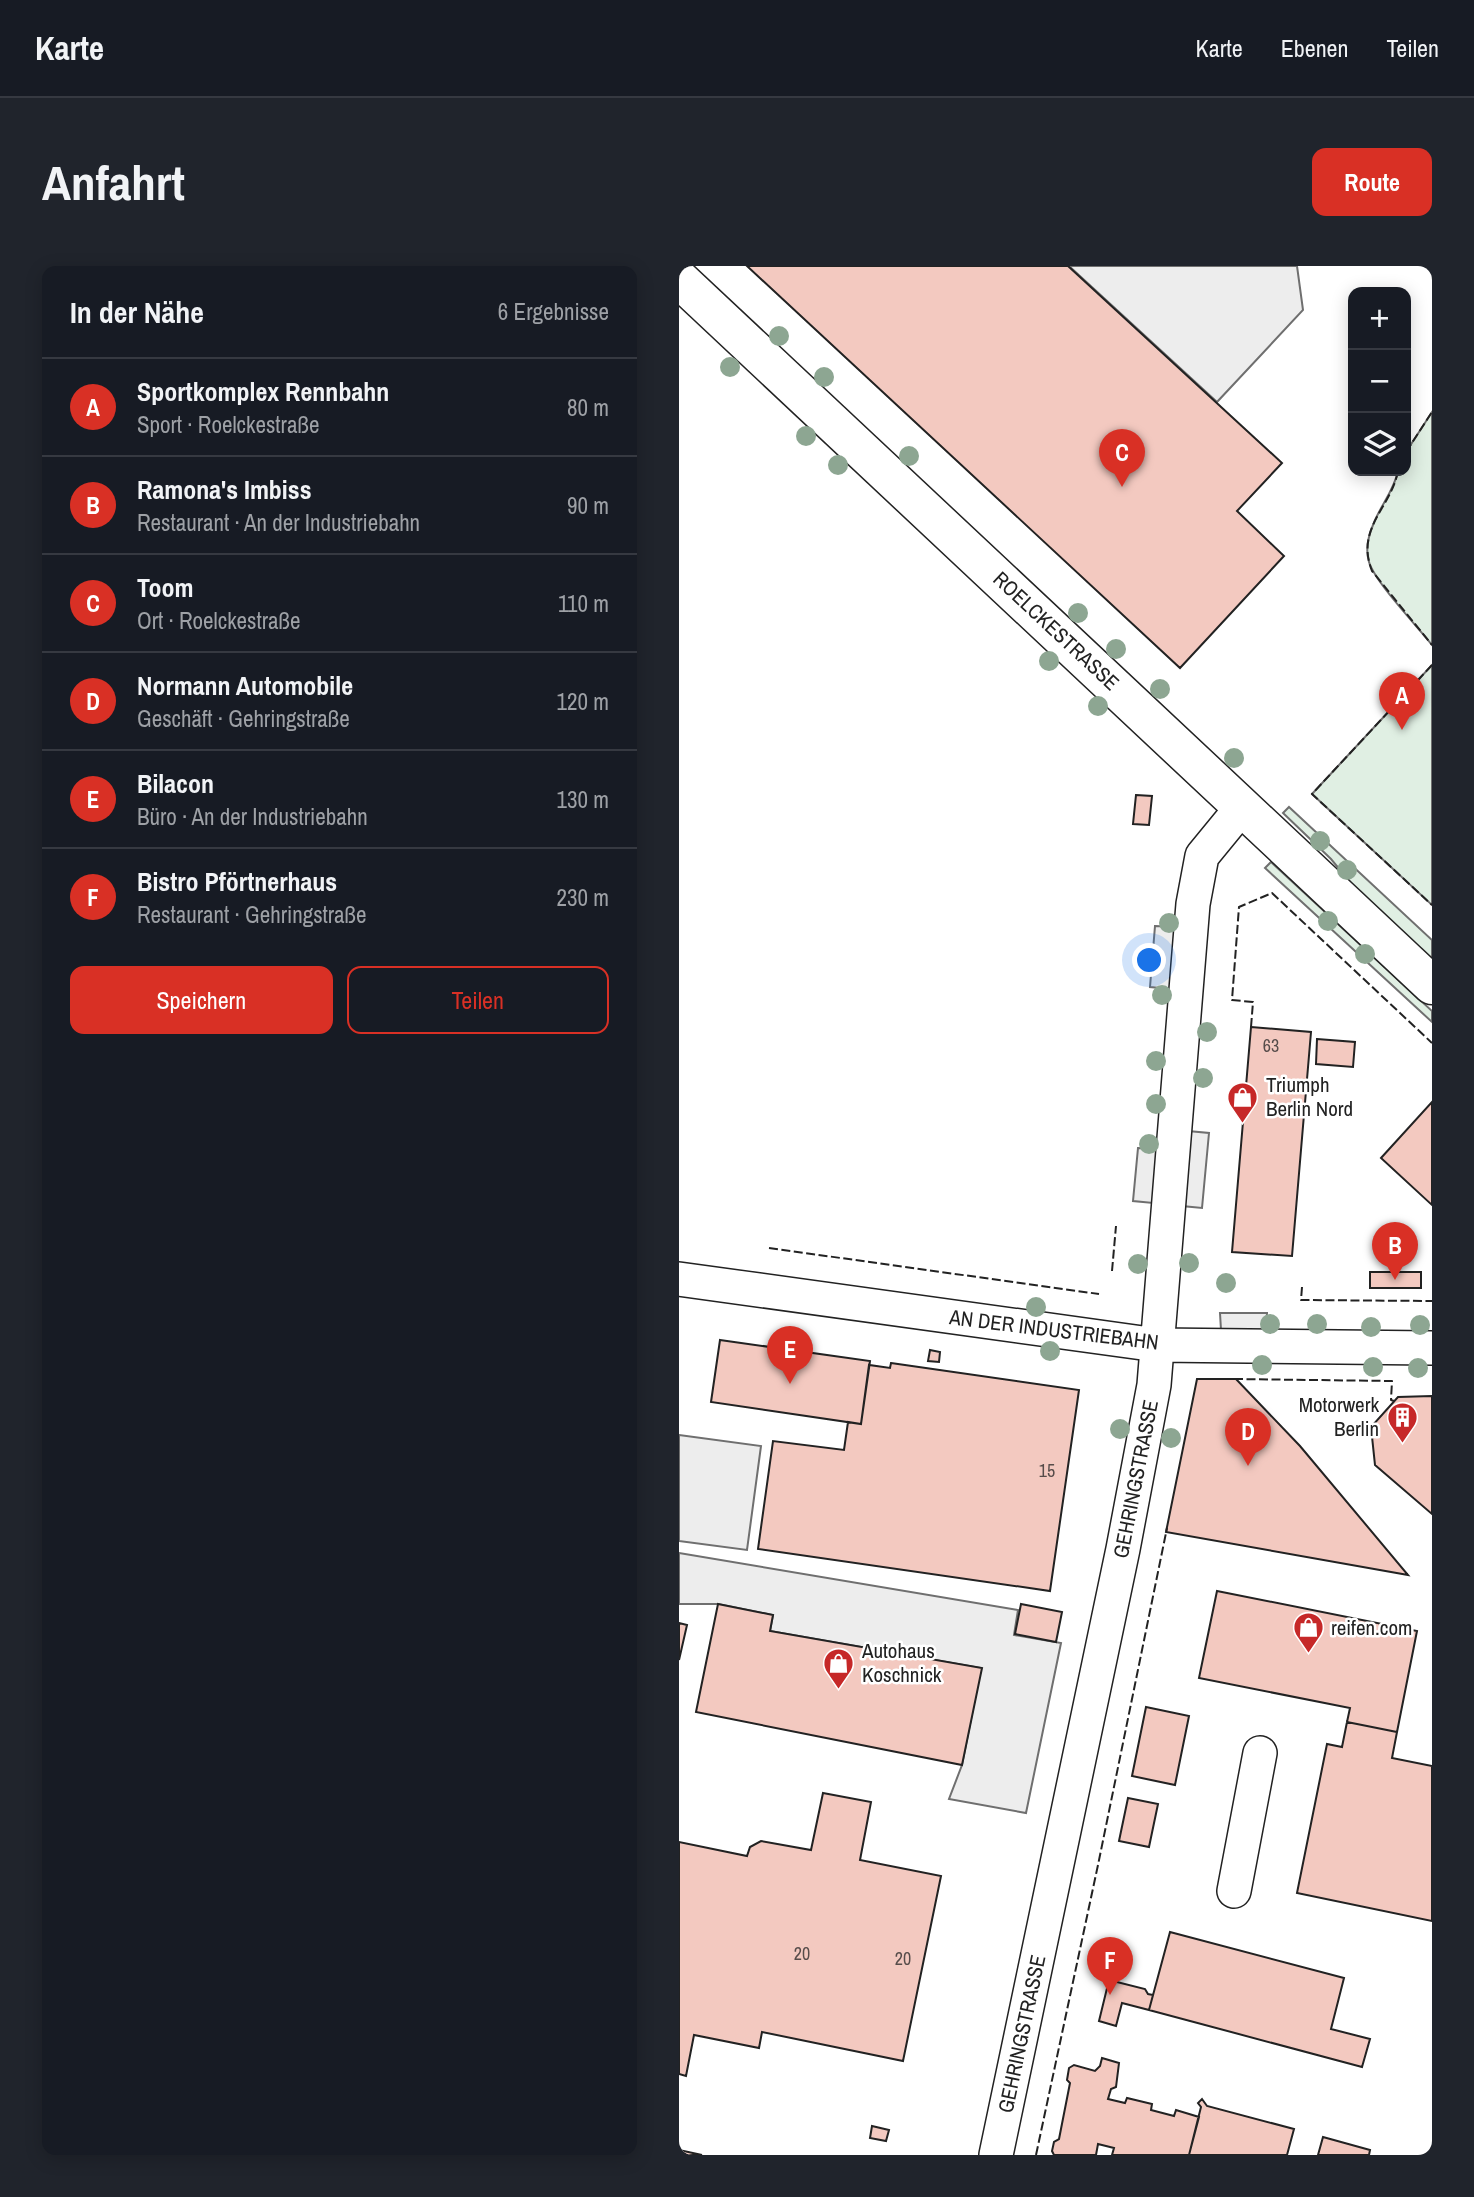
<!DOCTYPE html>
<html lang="de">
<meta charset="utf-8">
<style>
:root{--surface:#171b24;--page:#20242c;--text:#f1f3f6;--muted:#9ea1a6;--line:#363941;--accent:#d93025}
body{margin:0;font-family:"Archivo Narrow",sans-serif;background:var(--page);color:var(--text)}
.controls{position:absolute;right:21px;top:21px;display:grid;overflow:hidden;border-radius:14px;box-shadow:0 4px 18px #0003}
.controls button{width:63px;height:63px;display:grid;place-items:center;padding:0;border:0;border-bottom:2px solid var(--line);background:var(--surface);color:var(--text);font:35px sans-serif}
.you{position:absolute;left:471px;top:695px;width:24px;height:24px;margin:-18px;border:5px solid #fff;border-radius:50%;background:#1a73e8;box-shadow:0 0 0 10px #1a73e833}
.badge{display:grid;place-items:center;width:46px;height:46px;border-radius:50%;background:var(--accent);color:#fff;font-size:23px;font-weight:700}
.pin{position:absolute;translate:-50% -58px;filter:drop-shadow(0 2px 4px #0008)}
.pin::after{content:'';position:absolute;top:37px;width:24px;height:21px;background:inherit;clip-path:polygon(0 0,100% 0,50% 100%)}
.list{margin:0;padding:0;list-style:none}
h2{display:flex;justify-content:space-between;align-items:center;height:91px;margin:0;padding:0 28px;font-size:30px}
h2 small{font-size:23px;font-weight:400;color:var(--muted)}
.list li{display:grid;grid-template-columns:46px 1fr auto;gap:21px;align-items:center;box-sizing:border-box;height:98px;padding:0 28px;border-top:2px solid var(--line)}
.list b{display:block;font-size:26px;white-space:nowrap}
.list p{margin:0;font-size:23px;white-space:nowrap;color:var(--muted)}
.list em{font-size:23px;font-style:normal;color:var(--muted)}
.actions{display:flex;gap:14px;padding:21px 28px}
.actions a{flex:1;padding:16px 0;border:2px solid var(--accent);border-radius:14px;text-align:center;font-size:24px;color:var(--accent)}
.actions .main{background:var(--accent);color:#fff}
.icon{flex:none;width:38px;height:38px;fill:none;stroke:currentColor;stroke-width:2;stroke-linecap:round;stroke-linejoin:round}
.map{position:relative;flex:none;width:753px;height:1889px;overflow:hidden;border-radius:14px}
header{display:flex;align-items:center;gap:42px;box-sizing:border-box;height:98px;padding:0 35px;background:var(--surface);border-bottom:2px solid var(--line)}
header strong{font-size:33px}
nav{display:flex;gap:38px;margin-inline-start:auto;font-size:24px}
.intro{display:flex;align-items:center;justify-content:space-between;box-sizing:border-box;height:168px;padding:0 42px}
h1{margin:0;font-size:49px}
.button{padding:18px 32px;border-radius:14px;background:var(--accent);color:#fff;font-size:24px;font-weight:700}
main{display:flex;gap:42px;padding:0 42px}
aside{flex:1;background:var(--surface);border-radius:14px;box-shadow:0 4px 18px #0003}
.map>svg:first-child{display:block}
.grass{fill:#e0efe3;stroke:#6f6f6f;stroke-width:2}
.parking{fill:#ededed;stroke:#6f6f6f;stroke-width:2}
.building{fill:#f3c9c0;stroke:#222;stroke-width:2}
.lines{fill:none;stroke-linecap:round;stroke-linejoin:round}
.minor-casing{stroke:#222;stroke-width:36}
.major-casing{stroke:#222;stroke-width:41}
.minor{stroke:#fff;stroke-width:33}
.major{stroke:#fff;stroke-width:38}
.fence{stroke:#222;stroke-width:2;stroke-dasharray:9 3.5;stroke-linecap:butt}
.tree{fill:#8da692}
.labels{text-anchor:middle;stroke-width:5;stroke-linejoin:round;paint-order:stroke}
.number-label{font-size:18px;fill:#564c4a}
.street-label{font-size:21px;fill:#222;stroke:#fff}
.poi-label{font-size:21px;fill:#222;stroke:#fff;text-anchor:start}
</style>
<header>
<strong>Karte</strong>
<nav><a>Karte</a><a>Ebenen</a><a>Teilen</a></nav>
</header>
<div class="intro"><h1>Anfahrt</h1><a class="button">Route</a></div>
<main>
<aside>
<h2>In der Nähe<small>6 Ergebnisse</small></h2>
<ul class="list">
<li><span class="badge">A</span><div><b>Sportkomplex Rennbahn</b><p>Sport · Roelckestraße</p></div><em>80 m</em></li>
<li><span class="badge">B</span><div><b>Ramona's Imbiss</b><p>Restaurant · An der Industriebahn</p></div><em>90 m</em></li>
<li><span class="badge">C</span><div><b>Toom</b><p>Ort · Roelckestraße</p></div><em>110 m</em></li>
<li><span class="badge">D</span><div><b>Normann Automobile</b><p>Geschäft · Gehringstraße</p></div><em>120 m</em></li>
<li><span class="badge">E</span><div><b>Bilacon</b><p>Büro · An der Industriebahn</p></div><em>130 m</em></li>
<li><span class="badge">F</span><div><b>Bistro Pförtnerhaus</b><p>Restaurant · Gehringstraße</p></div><em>230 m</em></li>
</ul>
<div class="actions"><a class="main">Speichern</a><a>Teilen</a></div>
</aside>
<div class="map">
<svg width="753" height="1889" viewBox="0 0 753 1889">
<rect width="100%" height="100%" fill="#fff"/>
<path class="grass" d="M753,146v233c-15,-19 -57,-63 -63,-83 -4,-13 -1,-25 4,-37 7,-19 21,-34 25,-54h8v-19z
M753,399v240l-120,-111z
M610,541l143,133v25l-68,-66 -33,-40 -48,-46z
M592,596l161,149v11l-167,-154z"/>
<path class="parking" d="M390,0h228l6,44 -86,92z
M476,660l20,1 -4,62 -21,-2z
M509,865l21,2 -7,75 -20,-2z
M459,882l19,1 -4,54 -20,-2z
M541,1047h47l-1,18 -45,-1z
M0,1169l82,11 -14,104 -68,-9z
M0,1287l339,57 -4,25 47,8 -35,170 -77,-14 13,-34 19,-97 -211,-37 3,-16 -55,-11h-39z"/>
<path class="building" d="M68,0h321l214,197 -45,48 47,45 -104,112z
M457,529l16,1 -3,29 -16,-1z
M572,761l60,5 -19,224 -60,-4z
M638,773l38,3 -2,25 -37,-3z
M753,836v103l-51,-47z
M691,1006h51v16h-51z
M41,1074l150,21 -9,63 -150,-22z
M251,1084l10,2 -1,10 -11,-1z
M212,1097l188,27 -29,201 -292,-42 15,-108 71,9 4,-28 13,2 8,-59 21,3z
M518,1113h39l64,67 108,129 -242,-43z
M753,1130v118l-57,-49 -4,-38 27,-30z
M538,1325l200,40 -20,101 -50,-10 3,-14 -151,-30z
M39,1338l55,11 -3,16 212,37 -20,97 -266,-53z
M342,1338l41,8 -6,30 -41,-8z
M0,1357l8,2 -8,35z
M467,1441l43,9 -14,69 -43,-9z
M668,1456l50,10 -5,26 40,8v155l-135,-28 30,-149 15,3z
M144,1527l48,9 -11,58 81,16 -38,185 -141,-29 -3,16 -65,-13 -8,41 -7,-2v-232l68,14 3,-9 11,-6 50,9z
M449,1532l30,6 -9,43 -30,-6z
M491,1666l174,46 -13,51 39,10 -8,28 -213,-57z
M430,1714l36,9 3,5 5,1 -4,15 -27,-7 -6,23 -17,-5z
M423,1792l17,5 -3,24 -5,2 -3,10 17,4 2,-5 25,6 -1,6 23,6 2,-6 23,7 -10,38h-77l2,-7 -16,-4 -2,11h-42l-2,-4 2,-9 5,-3 11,-56 -3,-3 2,-12 5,-3 21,6 5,-5z
M523,1833l5,7 87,23 -7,26h-98l12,-48 -3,-4z
M193,1860l17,4 -3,11 -16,-3z
M644,1871l47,13 -1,5h-51z
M0,1884l23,5h-23z"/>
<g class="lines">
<defs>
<path id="minor" d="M0,1013l478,66 275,3
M555,1625l26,-138
M317,1889l127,-606 31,-164 39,-481 9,-48 41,-50"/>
<path id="major" d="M0,13l753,706"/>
</defs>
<use href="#minor" class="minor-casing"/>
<use href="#major" class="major-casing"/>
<use href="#minor" class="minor"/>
<use href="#major" class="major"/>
<path class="fence" d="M727,186l26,-40
M719,205c-7,37 -43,57 -26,100l60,74
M753,399l-120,129 120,111
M572,761l2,-25 -21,-2 7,-93 33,-14 160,150
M90,982l330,46
M433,1005l4,-45
M623,1021l-1,13 131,1
M555,1113l158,2 -1,19 3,1
M357,1889l62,-290 69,-337"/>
</g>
<g class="tree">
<circle cx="100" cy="70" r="10"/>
<circle cx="51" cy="101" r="10"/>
<circle cx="145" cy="111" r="10"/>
<circle cx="127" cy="170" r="10"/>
<circle cx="230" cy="190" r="10"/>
<circle cx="159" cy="199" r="10"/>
<circle cx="399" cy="347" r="10"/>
<circle cx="437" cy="383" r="10"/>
<circle cx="370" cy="395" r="10"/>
<circle cx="481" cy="423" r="10"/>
<circle cx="419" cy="440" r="10"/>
<circle cx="555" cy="492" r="10"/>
<circle cx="641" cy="575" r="10"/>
<circle cx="668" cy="604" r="10"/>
<circle cx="649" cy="655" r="10"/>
<circle cx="490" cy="657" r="10"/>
<circle cx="686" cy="688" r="10"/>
<circle cx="483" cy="729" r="10"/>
<circle cx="528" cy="766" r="10"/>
<circle cx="477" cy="795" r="10"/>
<circle cx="524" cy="812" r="10"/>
<circle cx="477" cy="838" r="10"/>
<circle cx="470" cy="878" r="10"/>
<circle cx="510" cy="997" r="10"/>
<circle cx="459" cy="998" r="10"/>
<circle cx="547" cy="1017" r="10"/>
<circle cx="357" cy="1041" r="10"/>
<circle cx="591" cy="1058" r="10"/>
<circle cx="638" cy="1058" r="10"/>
<circle cx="741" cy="1059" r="10"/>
<circle cx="692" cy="1061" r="10"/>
<circle cx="371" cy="1085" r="10"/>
<circle cx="583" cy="1099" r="10"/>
<circle cx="694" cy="1101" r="10"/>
<circle cx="739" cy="1102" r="10"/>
<circle cx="441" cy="1163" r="10"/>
<circle cx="492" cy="1172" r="10"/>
</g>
<defs>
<symbol id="shop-pin" viewBox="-11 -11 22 30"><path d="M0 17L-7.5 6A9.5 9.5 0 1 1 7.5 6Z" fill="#c62828" stroke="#fff"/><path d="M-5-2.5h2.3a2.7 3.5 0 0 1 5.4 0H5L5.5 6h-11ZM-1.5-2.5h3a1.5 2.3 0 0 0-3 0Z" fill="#fff"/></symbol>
<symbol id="building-pin" viewBox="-11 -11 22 30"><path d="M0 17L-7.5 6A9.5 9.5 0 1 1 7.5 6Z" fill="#c62828" stroke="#fff"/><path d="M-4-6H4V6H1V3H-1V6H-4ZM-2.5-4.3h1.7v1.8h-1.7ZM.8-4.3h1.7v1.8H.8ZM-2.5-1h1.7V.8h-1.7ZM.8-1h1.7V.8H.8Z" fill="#fff"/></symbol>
</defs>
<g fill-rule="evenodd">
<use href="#shop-pin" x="546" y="814" width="35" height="47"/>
<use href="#building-pin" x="706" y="1134" width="35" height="47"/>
<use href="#shop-pin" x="612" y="1344" width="35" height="47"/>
<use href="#shop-pin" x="142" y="1380" width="35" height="47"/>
</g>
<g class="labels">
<g class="number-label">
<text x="592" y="786">63</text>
<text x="368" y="1211">15</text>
<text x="123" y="1694">20</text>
<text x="224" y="1699">20</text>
</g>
<g class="street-label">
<text transform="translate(377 365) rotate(43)" y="7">ROELCKESTRASSE</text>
<text transform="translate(375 1064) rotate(7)" y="7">AN DER INDUSTRIEBAHN</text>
<text transform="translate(457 1213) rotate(-79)" y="7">GEHRINGSTRASSE</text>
<text transform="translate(343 1768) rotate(-78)" y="7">GEHRINGSTRASSE</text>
</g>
<g class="poi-label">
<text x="587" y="826">Triumph<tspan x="587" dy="24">Berlin Nord</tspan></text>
<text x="700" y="1146" text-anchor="end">Motorwerk<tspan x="700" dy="24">Berlin</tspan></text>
<text x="652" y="1369">reifen.com</text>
<text x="183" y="1392">Autohaus<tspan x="183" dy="24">Koschnick</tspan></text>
</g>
</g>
</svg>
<div class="controls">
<button>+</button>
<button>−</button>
<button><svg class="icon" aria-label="layers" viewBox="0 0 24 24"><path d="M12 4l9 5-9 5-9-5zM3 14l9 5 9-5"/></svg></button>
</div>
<div class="you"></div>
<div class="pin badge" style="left:723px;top:464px">A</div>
<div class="pin badge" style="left:716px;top:1014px">B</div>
<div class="pin badge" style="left:443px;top:221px">C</div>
<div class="pin badge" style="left:569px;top:1200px">D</div>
<div class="pin badge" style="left:111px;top:1118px">E</div>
<div class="pin badge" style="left:431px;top:1729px">F</div>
</div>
</main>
